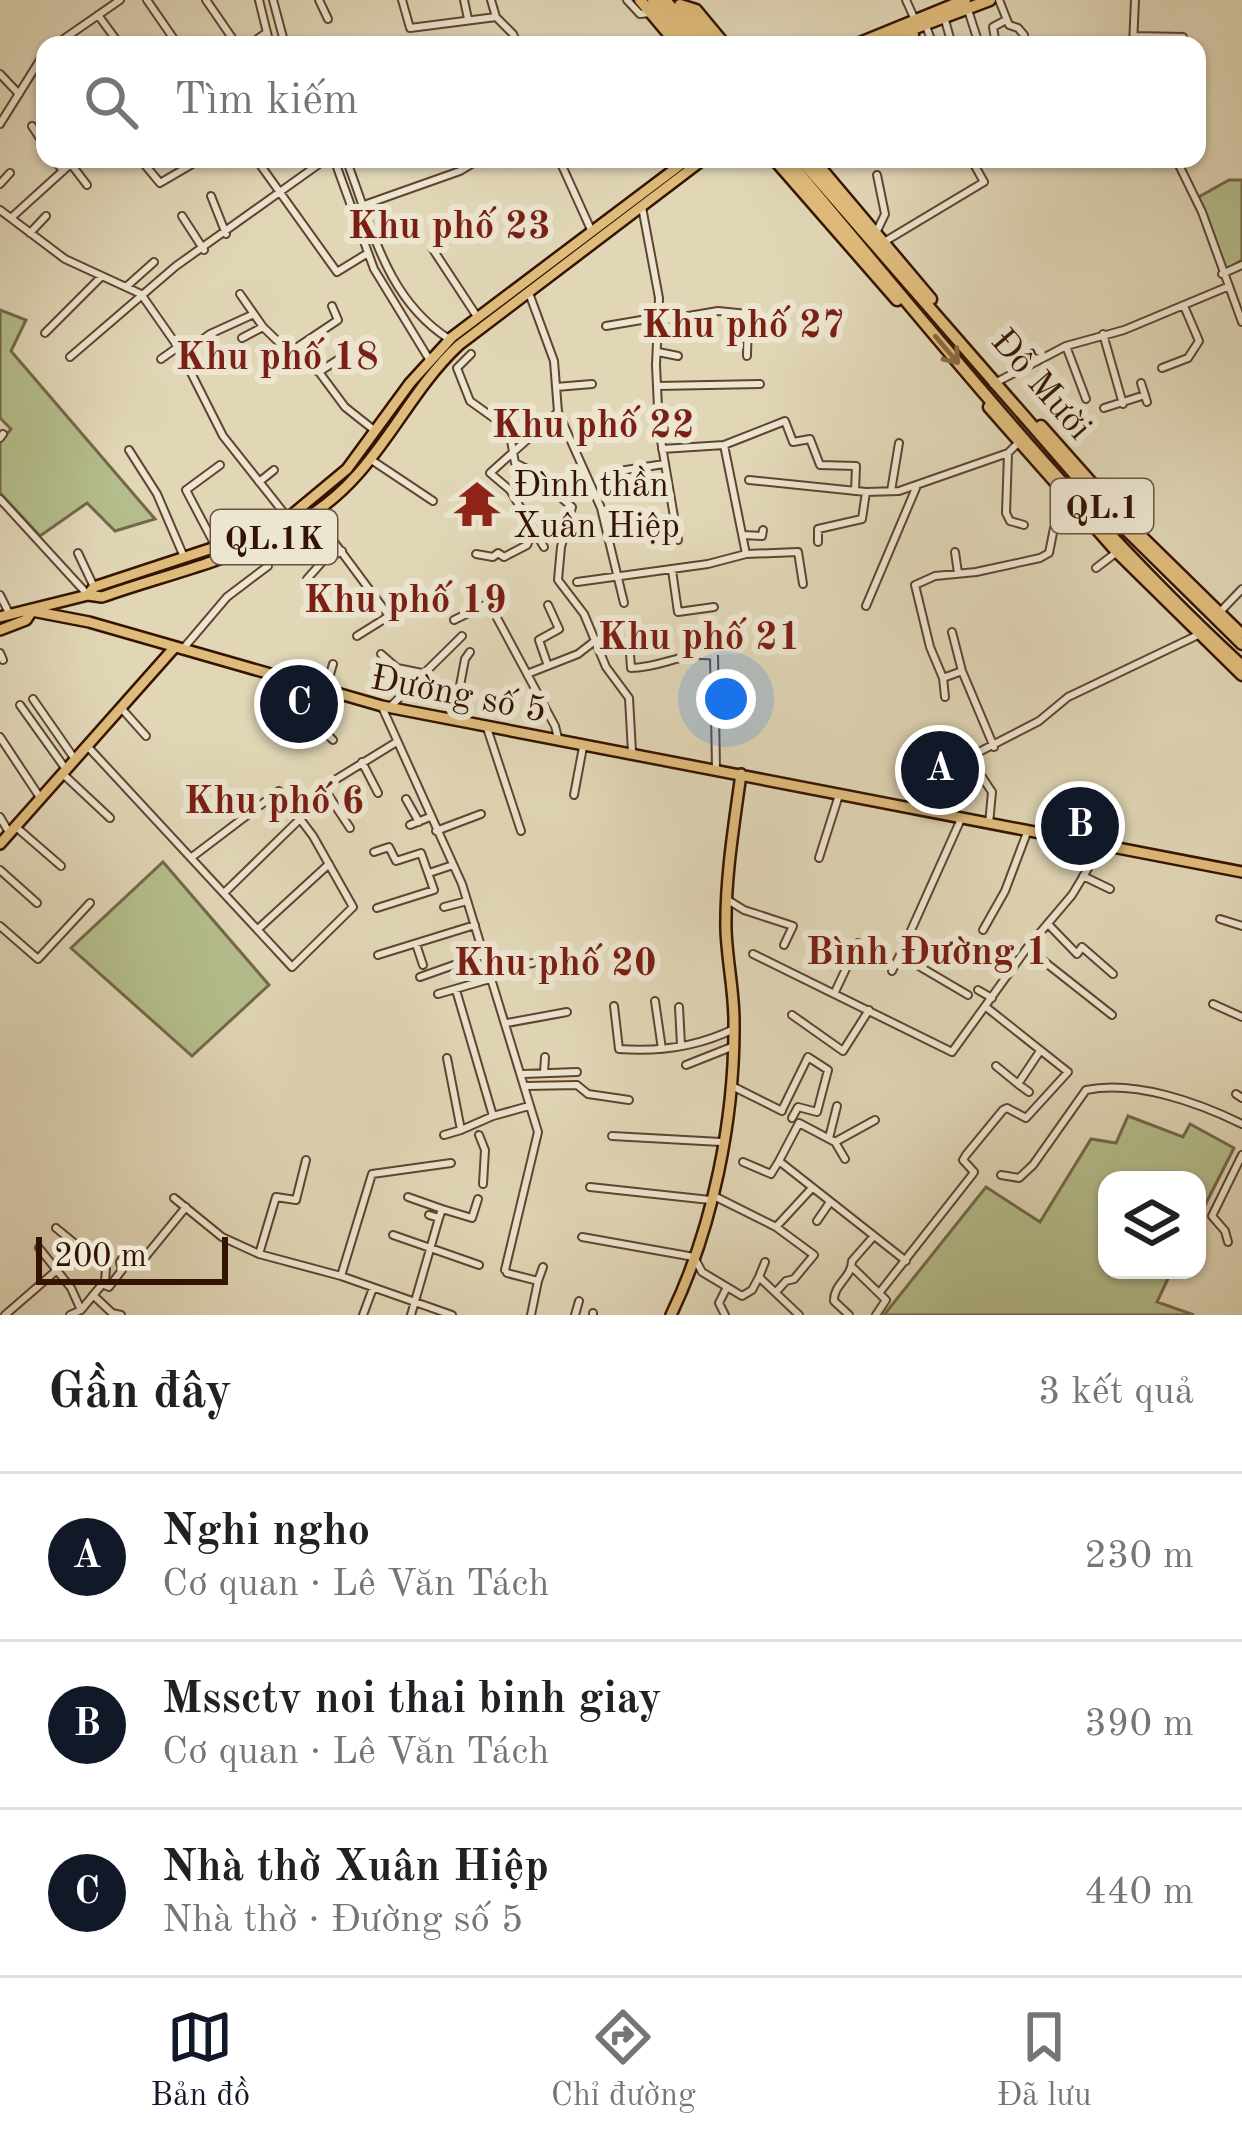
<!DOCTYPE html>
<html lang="vi">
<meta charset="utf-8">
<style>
:root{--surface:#fff;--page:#f6f6f6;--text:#202124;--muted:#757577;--line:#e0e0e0;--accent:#111827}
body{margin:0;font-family:"Old Standard TT",serif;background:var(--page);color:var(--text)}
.controls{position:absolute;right:36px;bottom:36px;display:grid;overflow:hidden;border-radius:24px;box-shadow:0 3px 9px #0004}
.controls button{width:108px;height:108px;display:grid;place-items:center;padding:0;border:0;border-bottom:3px solid var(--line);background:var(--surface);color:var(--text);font:60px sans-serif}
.scale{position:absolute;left:36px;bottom:30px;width:192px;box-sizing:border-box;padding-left:12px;border:6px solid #341303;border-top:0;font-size:33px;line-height:42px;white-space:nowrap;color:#341303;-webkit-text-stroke:9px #ece5d0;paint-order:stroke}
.you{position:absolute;left:726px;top:699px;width:42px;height:42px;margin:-30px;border:9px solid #fff;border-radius:50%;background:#1a73e8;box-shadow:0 0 0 18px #1a73e833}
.badge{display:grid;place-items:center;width:78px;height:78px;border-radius:50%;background:var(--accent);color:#fff;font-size:39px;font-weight:700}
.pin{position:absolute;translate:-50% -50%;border:6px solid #fff;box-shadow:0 3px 12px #0006}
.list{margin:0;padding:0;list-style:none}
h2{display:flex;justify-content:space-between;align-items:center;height:156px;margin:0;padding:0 48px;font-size:51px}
h2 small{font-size:39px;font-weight:400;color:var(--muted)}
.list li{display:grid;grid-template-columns:78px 1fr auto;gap:36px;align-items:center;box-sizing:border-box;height:168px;padding:0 48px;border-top:3px solid var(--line)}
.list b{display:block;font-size:45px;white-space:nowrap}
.list p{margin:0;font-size:39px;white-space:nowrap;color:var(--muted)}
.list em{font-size:39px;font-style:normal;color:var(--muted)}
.icon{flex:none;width:66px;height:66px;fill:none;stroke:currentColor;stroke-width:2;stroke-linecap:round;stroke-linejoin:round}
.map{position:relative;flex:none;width:1242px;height:1315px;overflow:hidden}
.search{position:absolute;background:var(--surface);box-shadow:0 3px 9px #0004;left:36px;right:36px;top:36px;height:132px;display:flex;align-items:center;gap:30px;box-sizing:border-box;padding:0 42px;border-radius:24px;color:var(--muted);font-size:45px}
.sheet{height:660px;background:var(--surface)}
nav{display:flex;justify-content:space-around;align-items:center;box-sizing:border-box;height:168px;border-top:3px solid var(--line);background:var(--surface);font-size:33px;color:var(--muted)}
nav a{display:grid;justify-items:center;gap:6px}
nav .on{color:var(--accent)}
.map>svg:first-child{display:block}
.green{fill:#b5be8d;stroke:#746848;stroke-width:3}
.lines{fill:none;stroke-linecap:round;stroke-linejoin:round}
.minor-casing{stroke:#5f4430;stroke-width:10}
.major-casing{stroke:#341303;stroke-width:14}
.highway-casing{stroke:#341303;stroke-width:15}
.minor{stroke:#ece5d0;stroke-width:6}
.major{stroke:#e0bc7c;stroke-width:9}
.highway{stroke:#e0bc7c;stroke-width:10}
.oneway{stroke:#8a6840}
.labels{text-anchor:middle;stroke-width:12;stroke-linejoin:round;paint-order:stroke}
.shield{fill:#ece5d0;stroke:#6b5240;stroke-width:3}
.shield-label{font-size:33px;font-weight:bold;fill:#341303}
.street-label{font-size:36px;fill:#341303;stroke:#ece5d0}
.poi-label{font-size:36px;fill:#341303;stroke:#ece5d0;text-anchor:start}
.neighbourhood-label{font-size:39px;font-weight:bold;fill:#7a1f14;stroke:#ece5d0}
</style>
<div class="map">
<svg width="1242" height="1315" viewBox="0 0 1242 1315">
<rect width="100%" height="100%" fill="#e1d7b7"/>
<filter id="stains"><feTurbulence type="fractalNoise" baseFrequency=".00167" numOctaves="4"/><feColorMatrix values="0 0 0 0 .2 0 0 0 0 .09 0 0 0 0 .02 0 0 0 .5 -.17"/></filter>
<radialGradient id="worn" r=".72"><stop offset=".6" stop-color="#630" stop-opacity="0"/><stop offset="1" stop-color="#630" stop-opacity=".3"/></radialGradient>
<path class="green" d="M1229,180h13v80l-16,10 -29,-72z
M0,310l26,10 -15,31 144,168 -40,12 -28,-28 -47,33 -40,-43v-51l11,-13 -11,-11z
M163,862l106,123 -77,71 -121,-108z
M1128,1116l55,21 7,-13 44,24 -37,73v-41h-90v90h65l-15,32 37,13h-310l102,-128 54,35 51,-83 25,4z"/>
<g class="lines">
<defs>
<path id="minor" d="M147,0l31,45
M206,0l31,45
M259,0l11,45
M273,0l12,45
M319,0l9,19
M402,0l8,28 86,-11 17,17 5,11
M464,0l4,19
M491,0l5,17
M627,0l13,14 11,-1
M906,0l9,20
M999,0l10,25 9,3 6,7
M968,10l10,31
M98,15l22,30
M945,20l7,25
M926,26l7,19
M1134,36l49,1
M55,45l65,-45
M249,45l17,-12
M996,45l-3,-18 13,-7
M1133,45l2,-45
M0,74l19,20
M0,124l45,-72
M32,126l13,20
M54,159l9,12
M140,159l20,24 41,-24
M256,159l81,113 31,-19
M334,159l40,110 55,90
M346,159c26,67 39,139 103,180
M559,159l33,73
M1176,159l26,53 40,110
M71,164l16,21
M0,184l10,-11
M211,196l15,38
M364,205l96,-34 20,-12
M642,207l17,91 -3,67 3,64 19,111
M0,210l65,49 76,35 37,53 45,89 65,82
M182,216l22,34
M12,217l64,-58
M30,233l16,-17
M876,233l9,-19 -8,-39
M884,242l100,-60 -13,-23
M432,248l46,70
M1222,274l20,-9
M126,287l28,-25
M529,293l25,68 4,51 43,96 23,95
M240,294l23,33 34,33 22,12 26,35 29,23
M659,321l59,-10 30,3 -1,42
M606,326l53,-9
M45,333l56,-56
M1103,334l20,70
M242,338l21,-11
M1066,346l20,53
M290,352l48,-32 -6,-14
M658,352l20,4
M471,354l-14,14 13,33 39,28 6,34 30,15 6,11 21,18 -11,40 -3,33 26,34 22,53 23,31 3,54
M182,355l28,-21 44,-20
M70,357l106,-91 150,-107
M161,359l17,-12
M1162,368l26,-10 11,-17 -15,-35
M189,371l22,-12
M319,372l20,-13
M1141,383l6,19
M993,384l73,-38 58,-16 103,-43
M657,386l103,-2
M556,387l36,-3
M1104,408l41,-13
M0,438l3,-4
M662,449l62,-4 61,-24 8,21 17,-3 10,26 36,1 -1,25
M129,450l28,44 27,63
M1008,453l-2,60 4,8 14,4
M370,459l63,42
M613,472l51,-8
M749,480l117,12 33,-1 109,-38 11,-11
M259,482l15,-12
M891,491l8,-48
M0,499l88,96
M314,515l75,101 -32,20
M743,535l19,1 1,-6
M818,542v-13l44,-10 4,-27
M216,547l-30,-57 34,-25
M544,547l-34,-57 -20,-17 68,-61
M955,552l3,21
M78,553l16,34
M476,554l17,3 5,-4 6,4 23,-12 6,-13
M746,554l52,-2 5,32
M1096,568l21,-16
M672,570l6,42 36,-5
M307,579l16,-18 19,-10
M577,582l131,-18 38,-10 -22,-109
M0,595l9,18
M866,606l50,-118
M1220,612l22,-23
M454,620l35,-17 66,123 3,12
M952,632l10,39
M629,639l2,29c31,0 51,-17 83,-12l2,112
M598,645l54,-9
M182,650l45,-53 41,-31
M0,653l3,7
M381,654l16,14 25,5
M548,666l-9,-26 20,-11 -11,-24
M527,674l51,-20 18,-14
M943,678l2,19
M326,688l7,-24
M33,699l41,59
M20,705l45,63
M382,707l80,177 76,248 -33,138
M389,708l73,-72
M122,709l24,27
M454,718l11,-59 5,-7
M487,728l34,103
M0,737l41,62
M333,740l-13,-13 14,-33
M994,747l-32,-76 -19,7 -13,-31 -15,-62 20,-9 41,-4 64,-14 9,-5 5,-25 28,-15
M89,748l203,219 61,-60 -40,-71 -34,-45 -87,66
M362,762l16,31
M64,775l46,43
M982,777l10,15 -3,32
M323,787l27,41
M574,795l9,-48
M406,799l13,23
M291,807l104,-64
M930,810l14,-40 95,-49 29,-24 130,-62
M0,817l10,17
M961,819l-61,136 68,40
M410,825l20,-8
M16,827l45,39
M436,831l45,-17
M374,852l15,-5 7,14 25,-8 13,37 -57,18
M819,858l20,-63
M0,870l37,33
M429,873l24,-8
M1083,876l27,13
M224,893l76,-74
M728,900l16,10 49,16 -9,19
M444,907l23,-6
M1220,919l22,7
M1048,924l29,30 5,-7 31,27
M0,926l38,33 52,-56
M258,929l71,-65
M983,930l22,-39 23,-61
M416,944l7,21
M1027,948l85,67
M753,954l199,98 75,-104 45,-53 29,-48
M378,955l97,-30
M490,969l43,-6
M892,971l8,-16
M420,977l65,-23
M456,990l37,126
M978,990l14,8
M835,992l23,-49
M438,994l55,-16
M655,1001l7,48
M1213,1004l29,13
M614,1006l5,43c39,3 80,-3 115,-20
M679,1007l2,38
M792,1015l51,36 26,-41
M507,1023l60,-11
M447,1058l14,72 32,-14 36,-10
M686,1065l48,-19
M996,1066l22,18 22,-33
M544,1073l1,-16
M523,1074l54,-2
M1018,1084l11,8
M526,1086l51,-1 11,9 41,6
M732,1086l50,25
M1236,1094l6,4
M782,1110l26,-53 20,13 -11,42 -19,-5 -6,11
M875,1120l-40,22 -36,-19 -20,38 127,100
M444,1135l17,-5
M479,1135l6,15 -2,34
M612,1136l109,6
M829,1138l8,-32
M835,1142l10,17
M743,1162l28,12 8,-13
M1001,1175l18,3 14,-13 53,-75c49,-10 111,12 156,34
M590,1187l120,13
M714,1196l62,31 38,28 -20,24 -8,2 -10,11
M408,1197l34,12 -3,9
M174,1198l48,39 37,17 82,22 111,39
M442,1209l30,9 6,-19
M817,1221l13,-19
M776,1227l36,-39
M56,1228l50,41 -1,12 -24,29
M393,1235l86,30
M582,1237l112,20 8,15 40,24 10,-6 7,-13 40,38
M1228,1242l-3,-11 -13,-15 30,-61
M39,1248l32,40 10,22 -11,5
M259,1254l17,-57 20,3 10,-40
M141,1262l45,-55
M852,1267l34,33 -10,15
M507,1273l31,8 -7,34
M341,1276l31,-102 79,-11
M759,1277l6,-15
M538,1281l5,-14
M102,1284l7,3 13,-17 -2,-8 5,-8
M880,1292l92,-117 2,-3 -11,-12 3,-5 37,-45 4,-2 19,10 42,-46 -82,-65
M93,1295l19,18 9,2
M5,1315l52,-45
M363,1315l10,-27
M411,1315l28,-97 -10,-3
M575,1315l4,-14
M593,1315v-2
M725,1315l-6,-12 8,-16
M849,1315l-15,-14c-1,-16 18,-24 18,-40l21,-24"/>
<path id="major" d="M88,595l6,-8 161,-53 33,-16 59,-49 63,-86 42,-46 236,-178
M32,611l57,11 293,84 860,166
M0,617l88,-22 14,2c88,-31 190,-48 255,-122 37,-41 61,-92 102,-130l245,-186
M0,630l26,-10 6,-9
M0,844l174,-196
M671,1315c42,-87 64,-197 63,-294 0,-30 -7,-61 -8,-91 -1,-51 8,-105 15,-156"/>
<path id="highway" d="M640,0l38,45
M653,0l38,45
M665,0l38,45
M680,5l16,5 29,35
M681,6l33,39
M855,45l110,-45
M870,45l120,-45
M893,45l20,-10
M774,159l123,141
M787,159c146,173 288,353 455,507
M800,159l304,349 138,136
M813,159l118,140
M989,407l128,145 125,123
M1041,426l71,80
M1138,533l102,100"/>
</defs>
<use href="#minor" class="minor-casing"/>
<use href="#major" class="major-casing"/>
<use href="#highway" class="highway-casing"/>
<use href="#minor" class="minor"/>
<use href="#major" class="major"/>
<use href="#highway" class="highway"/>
</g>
<defs><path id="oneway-shaft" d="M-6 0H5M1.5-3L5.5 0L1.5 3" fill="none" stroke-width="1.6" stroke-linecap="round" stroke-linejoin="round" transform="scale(3)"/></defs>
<use class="oneway" href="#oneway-shaft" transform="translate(947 350) rotate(50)"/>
<defs>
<symbol id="temple-bare" viewBox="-9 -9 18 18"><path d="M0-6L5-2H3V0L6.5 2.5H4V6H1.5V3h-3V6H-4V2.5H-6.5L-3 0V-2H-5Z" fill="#8f2418" stroke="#ece5d0" stroke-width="2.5" paint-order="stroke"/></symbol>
</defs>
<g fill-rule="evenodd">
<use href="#temple-bare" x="444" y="471" width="66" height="66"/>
</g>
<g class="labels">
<g class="shield">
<rect x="1051" y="479" width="102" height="54" rx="9"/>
<rect x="211" y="510" width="126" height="54" rx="9"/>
</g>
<g class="shield-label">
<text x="1102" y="518">QL.1</text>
<text x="274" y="549">QL.1K</text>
</g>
<g class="street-label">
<text transform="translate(1043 383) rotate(49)" y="13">Đỗ Mười</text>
<text transform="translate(459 692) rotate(11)" y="13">Đường số 5</text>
</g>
<g class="poi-label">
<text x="513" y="496">Đình thần<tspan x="513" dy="41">Xuân Hiệp</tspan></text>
</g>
<g class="neighbourhood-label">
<text x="449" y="238">Khu phố 23</text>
<text x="743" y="337">Khu phố 27</text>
<text x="277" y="369">Khu phố 18</text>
<text x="593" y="437">Khu phố 22</text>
<text x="405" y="612">Khu phố 19</text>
<text x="699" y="649">Khu phố 21</text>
<text x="274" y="813">Khu phố 6</text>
<text x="927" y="964">Bình Đường 1</text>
<text x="555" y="975">Khu phố 20</text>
</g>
</g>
<rect width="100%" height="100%" filter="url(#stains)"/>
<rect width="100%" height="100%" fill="url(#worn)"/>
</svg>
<div class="controls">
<button><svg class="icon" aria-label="layers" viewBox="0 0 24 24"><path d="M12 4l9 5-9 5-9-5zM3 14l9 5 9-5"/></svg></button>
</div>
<div class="scale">200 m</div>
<div class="you"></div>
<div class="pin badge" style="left:940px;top:770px">A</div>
<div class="pin badge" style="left:1080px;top:826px">B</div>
<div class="pin badge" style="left:299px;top:704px">C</div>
<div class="search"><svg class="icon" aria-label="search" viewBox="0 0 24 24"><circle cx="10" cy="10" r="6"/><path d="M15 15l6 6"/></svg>Tìm kiếm</div>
</div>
<section class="sheet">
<h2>Gần đây<small>3 kết quả</small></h2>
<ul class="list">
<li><span class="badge">A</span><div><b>Nghi ngho</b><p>Cơ quan · Lê Văn Tách</p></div><em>230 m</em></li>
<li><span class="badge">B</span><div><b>Mssctv noi thai binh giay</b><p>Cơ quan · Lê Văn Tách</p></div><em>390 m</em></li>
<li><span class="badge">C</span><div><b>Nhà thờ Xuân Hiệp</b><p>Nhà thờ · Đường số 5</p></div><em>440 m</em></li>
</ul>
</section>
<nav>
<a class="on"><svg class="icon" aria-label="map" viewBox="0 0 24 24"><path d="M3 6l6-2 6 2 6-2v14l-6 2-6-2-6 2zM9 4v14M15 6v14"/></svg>Bản đồ</a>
<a><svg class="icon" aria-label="directions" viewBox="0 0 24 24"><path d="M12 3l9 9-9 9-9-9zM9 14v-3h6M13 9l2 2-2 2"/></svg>Chỉ đường</a>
<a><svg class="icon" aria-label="saved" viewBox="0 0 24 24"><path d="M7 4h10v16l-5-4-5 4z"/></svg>Đã lưu</a>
</nav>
